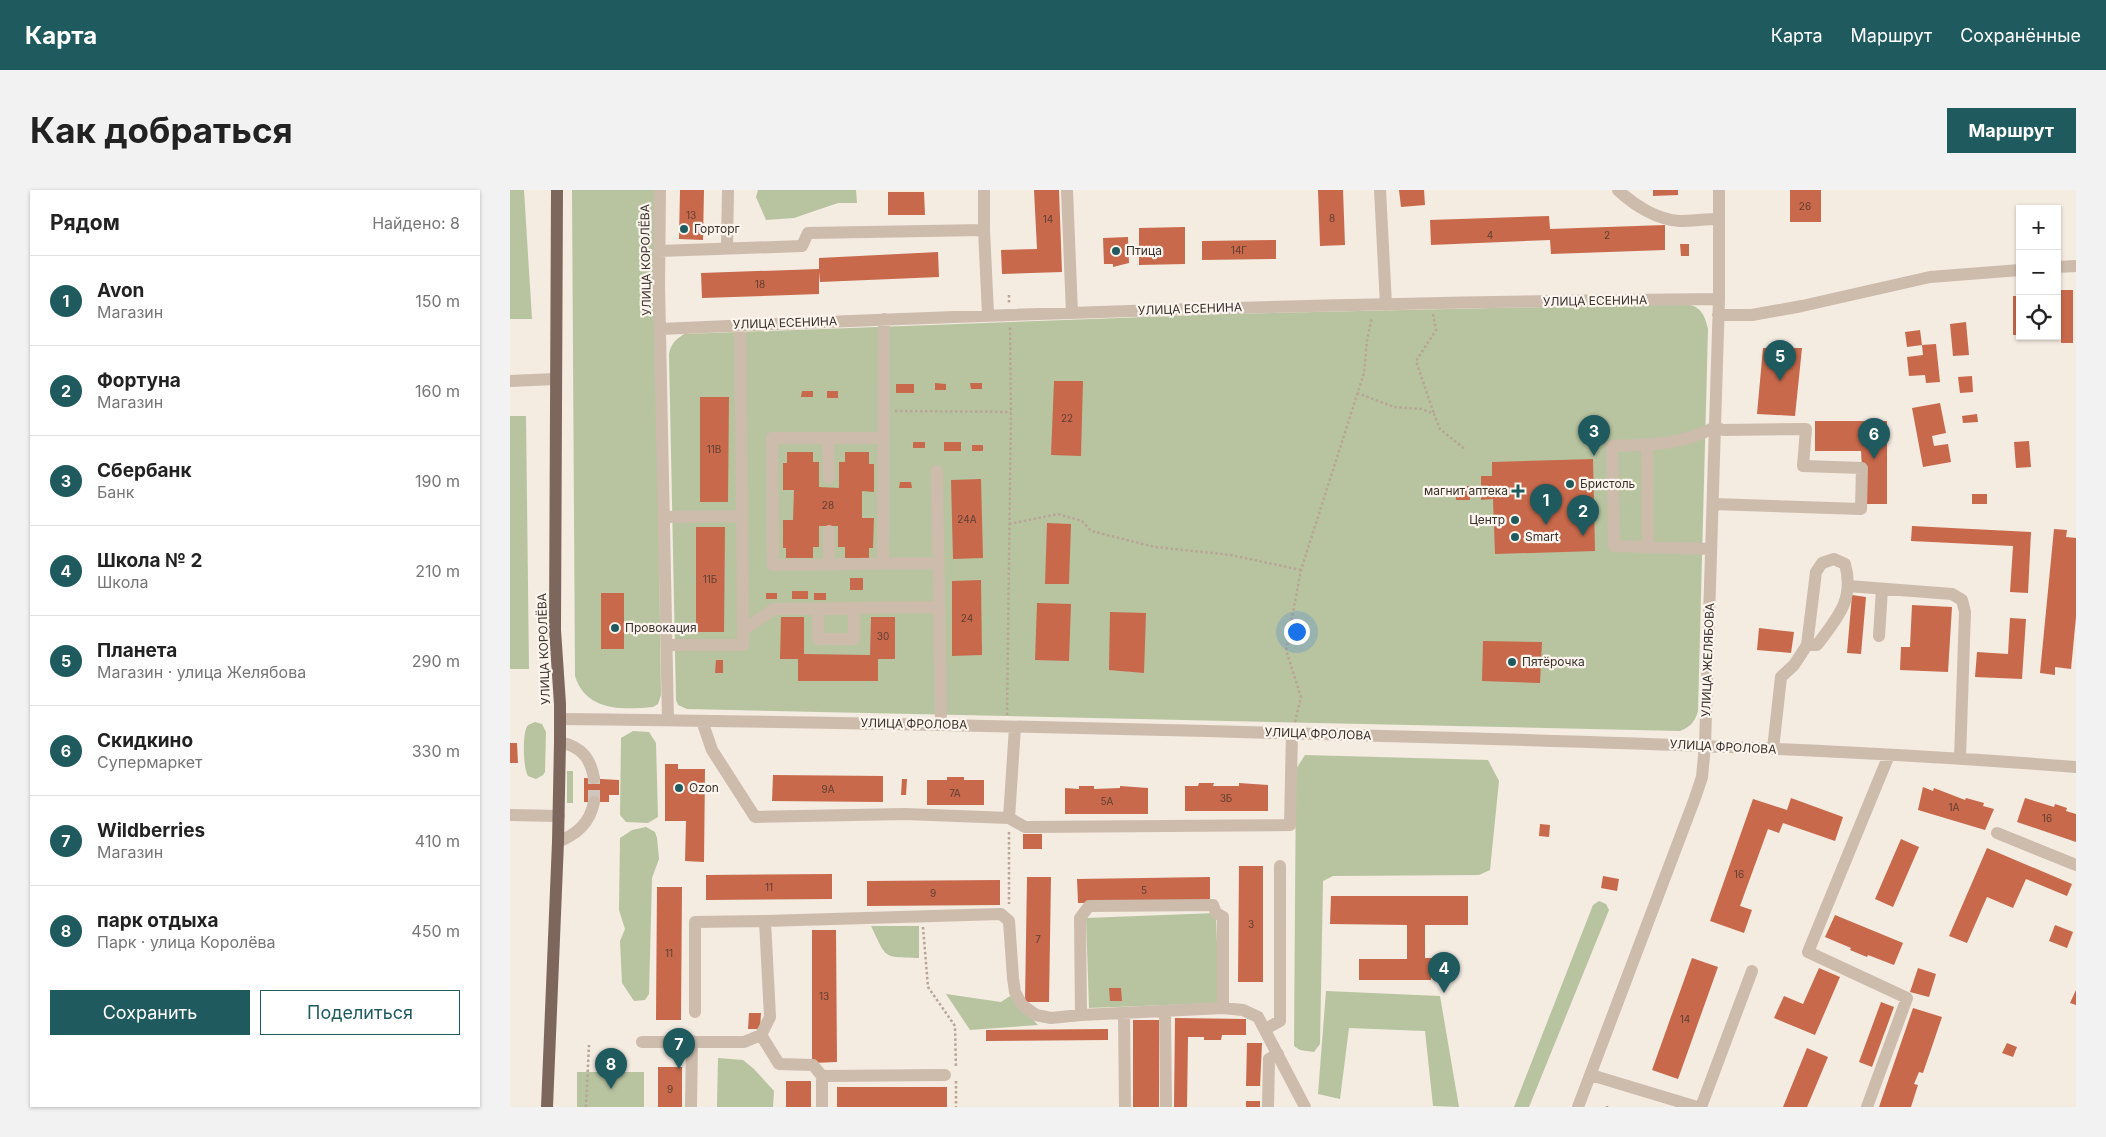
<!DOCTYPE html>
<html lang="ru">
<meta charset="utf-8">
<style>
:root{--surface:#fff;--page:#f2f2f2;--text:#222;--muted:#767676;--line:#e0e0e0;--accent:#1f5a5e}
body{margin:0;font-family:Inter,sans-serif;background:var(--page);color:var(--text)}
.controls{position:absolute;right:15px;top:15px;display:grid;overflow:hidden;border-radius:0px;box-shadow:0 1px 4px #0004}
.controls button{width:45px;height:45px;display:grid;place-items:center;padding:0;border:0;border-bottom:1px solid var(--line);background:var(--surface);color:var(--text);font:25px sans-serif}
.you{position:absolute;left:786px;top:441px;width:18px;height:18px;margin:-12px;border:4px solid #fff;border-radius:50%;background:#1a73e8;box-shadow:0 0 0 8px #1a73e833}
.badge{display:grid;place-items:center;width:32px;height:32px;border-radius:50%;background:var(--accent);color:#fff;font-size:16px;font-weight:700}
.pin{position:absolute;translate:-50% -41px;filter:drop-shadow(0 1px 2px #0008)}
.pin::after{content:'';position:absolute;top:26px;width:18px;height:15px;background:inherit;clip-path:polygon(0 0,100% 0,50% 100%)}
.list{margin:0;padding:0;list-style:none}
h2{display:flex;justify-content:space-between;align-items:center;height:65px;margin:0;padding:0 20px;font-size:21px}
h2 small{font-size:16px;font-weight:400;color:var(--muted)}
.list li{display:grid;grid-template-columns:32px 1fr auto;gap:15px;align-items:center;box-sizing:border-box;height:90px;padding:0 20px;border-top:1px solid var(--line)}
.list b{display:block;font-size:19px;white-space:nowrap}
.list p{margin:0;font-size:16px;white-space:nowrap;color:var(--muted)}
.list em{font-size:16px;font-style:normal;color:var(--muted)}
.actions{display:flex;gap:10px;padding:15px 20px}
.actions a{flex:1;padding:11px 0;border:1px solid var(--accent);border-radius:0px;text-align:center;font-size:18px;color:var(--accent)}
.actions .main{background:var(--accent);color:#fff}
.icon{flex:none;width:28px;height:28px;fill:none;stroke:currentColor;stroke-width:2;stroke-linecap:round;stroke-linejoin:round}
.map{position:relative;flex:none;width:1566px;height:917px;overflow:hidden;border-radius:0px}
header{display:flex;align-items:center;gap:30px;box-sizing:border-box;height:70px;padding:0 25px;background:var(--accent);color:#fff}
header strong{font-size:24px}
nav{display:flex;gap:28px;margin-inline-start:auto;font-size:18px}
.intro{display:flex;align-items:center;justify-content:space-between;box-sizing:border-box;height:120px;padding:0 30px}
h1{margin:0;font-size:35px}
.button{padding:12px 22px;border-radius:0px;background:var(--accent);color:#fff;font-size:18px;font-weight:700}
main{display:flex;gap:30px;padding:0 30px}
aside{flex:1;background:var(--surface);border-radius:0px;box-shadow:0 1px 4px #0004}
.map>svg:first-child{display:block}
.green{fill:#b8c4a0}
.building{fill:#c8694b}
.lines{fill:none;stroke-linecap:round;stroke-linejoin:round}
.minor-tunnel{stroke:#cfc6bd;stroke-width:12;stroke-dasharray:12 6;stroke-linecap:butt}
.path{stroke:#b9a596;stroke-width:2.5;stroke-dasharray:2.5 2.5;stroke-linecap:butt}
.minor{stroke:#cdbbac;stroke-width:12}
.major{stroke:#7d675c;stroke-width:12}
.poi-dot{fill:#1f5a5e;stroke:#fbf5ee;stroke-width:2}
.labels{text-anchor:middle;stroke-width:4.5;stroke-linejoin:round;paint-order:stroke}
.number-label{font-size:10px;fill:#5e3e33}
.poi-label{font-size:12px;fill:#3b302b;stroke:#fbf5ee;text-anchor:start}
.street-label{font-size:12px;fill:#3b302b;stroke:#fbf5ee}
</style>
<header>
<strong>Карта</strong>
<nav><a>Карта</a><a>Маршрут</a><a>Сохранённые</a></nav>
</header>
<div class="intro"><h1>Как добраться</h1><a class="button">Маршрут</a></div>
<main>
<aside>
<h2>Рядом<small>Найдено: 8</small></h2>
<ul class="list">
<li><span class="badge">1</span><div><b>Avon</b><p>Магазин</p></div><em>150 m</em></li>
<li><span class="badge">2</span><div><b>Фортуна</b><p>Магазин</p></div><em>160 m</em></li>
<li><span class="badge">3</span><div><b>Сбербанк</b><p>Банк</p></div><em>190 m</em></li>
<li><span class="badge">4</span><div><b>Школа № 2</b><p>Школа</p></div><em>210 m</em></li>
<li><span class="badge">5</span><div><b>Планета</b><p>Магазин · улица Желябова</p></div><em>290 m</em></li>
<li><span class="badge">6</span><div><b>Скидкино</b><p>Супермаркет</p></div><em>330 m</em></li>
<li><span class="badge">7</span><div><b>Wildberries</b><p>Магазин</p></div><em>410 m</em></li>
<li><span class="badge">8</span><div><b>парк отдыха</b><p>Парк · улица Королёва</p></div><em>450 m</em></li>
</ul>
<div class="actions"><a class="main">Сохранить</a><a>Поделиться</a></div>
</aside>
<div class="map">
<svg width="1566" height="917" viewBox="0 0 1566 917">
<rect width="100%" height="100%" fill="#f4ebe1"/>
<path class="green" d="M0,0h14l8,129h-22z
M62,0h82l7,505 -3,9 -5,3c-32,3 -67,4 -78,-31z
M248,0h98l1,13h-19l-44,15 -28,2 -10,-23z
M1165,114c21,0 28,3 33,25l-10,382c-3,11 -8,16 -18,20l-993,-22 -9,-4 -2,-5 -7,-346c2,-10 6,-14 15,-20l544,-20z
M0,226h16l3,253h-19z
M25,532l7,2 4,8 -1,40 -2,3 -7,4 -8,-3c-5,-8 -6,-45 0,-51z
M123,541l16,1 7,11 2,74 -10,6 -22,-1 -6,-7 1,-77z
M795,565l183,5 11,21 -9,89 -11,5 -146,1 -10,5 -3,163 -6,8 -14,-2 -6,-4 2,-277z
M57,581h6v32h-6z
M136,637l9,5 2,6 2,21 -7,19 -3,116 -4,6 -11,1 -12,-18 -2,-42 5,-12 -6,-19 1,-72 12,-8z
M1089,711l7,3 3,6 -80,197h-15l79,-202z
M706,723l3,90 -130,5 -3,-90z
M361,736h48v32c-37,-1 -32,1 -48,-32z
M816,801l114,5 19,111 -26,-1 -8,-75 -76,-3 -9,71 -22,-5z
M436,804l55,8 9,-6 28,29 -68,5z
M208,868l25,2 11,9 20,22 -1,16h-56z
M67,882h67v35h-67z"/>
<path class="building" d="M170,0h24l-1,50 -24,-1z
M524,0h25l3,82 -60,2 -1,-24 36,-1z
M808,0h25l2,55 -25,1z
M889,0h25l1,15 -24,2z
M1143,0h25v5l-25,1z
M1280,0h31v32h-31z
M378,2h36l1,23h-37z
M1039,26l1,13 115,-4v25l-114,4 -1,-14 -119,5 -1,-25z
M675,37v37l-46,1v-37z
M618,47l1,26 -16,4v-3h-9l-1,-26z
M766,50v19l-74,1v-19z
M1170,54h9v12h-8z
M428,62l1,25 -119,5 -1,-10v22l-117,4 -1,-25 118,-4v-11z
M1547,100h16v53h-12v-38h-4z
M1503,106h7v39h-7z
M1456,132l3,33 -16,1 -3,-32z
M1410,140l2,15 -15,2 -2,-15z
M1426,154l4,38 -14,1 -1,-8 -16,1 -2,-19 16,-2 -1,-10z
M1253,158h39l-7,68 -38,-2z
M1462,186l1,16 -13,1 -2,-16z
M544,191h29l-2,75 -30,-1z
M425,193l11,1v6h-11z
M460,193h12v6h-11z
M386,194h18v9h-18z
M292,201h11v6h-12z
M317,201h11v7h-11z
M190,207h29l-1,105h-28z
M1430,213l6,30 -14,3 2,10 14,-2 3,18 -28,5 -11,-59z
M1467,224l1,8 -15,1 -1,-7z
M1305,231h72v83h-26l1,-36 -1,-17h-46z
M1519,251l2,26 -15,1 -2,-26z
M403,252h12v6h-12z
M434,252h17v9h-17z
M462,255h11v6h-11z
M277,262h26v10h6v25l20,1v-26h6v-10h24v12h5v28l-12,-1v27h12l-1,30h-4v10h-24v-11h-7v-21h-19v21h-6v11h-27v-10h-3v-28h10l1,-30h-11v-27h4z
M1083,269l2,92 -100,3 -2,-55 -12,1v-24h11v-14z
M471,289l2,79 -30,1 -2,-79z
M390,292h11l1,6h-13z
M946,296h14v14h-14z
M1462,304h15v10h-15z
M537,333l24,1 -2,60h-24z
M1402,336l119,6 -3,61 -18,-1 3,-46 -102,-5z
M186,337h29l-1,105h-28z
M1544,339l13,1 -1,7 10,1v79l-5,52 -16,-2v8l-15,-2z
M340,388h13v12h-13z
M471,390l1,75 -30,1v-75z
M282,401h16v8h-16z
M91,403h23v56h-23z
M256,403h11v6h-11z
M304,403h12v7h-12z
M1342,405l14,2 -5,57 -14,-1z
M527,413l34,1 -2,57 -34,-1z
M1402,415l40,2 -4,65 -48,-2 1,-23h9z
M600,422l36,1 -2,60 -35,-3z
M271,427h23v37l66,1 1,-38h24v42h-17v22h-80v-22h-18z
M1500,428l16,1 -4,60 -47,-2 2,-25 31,2z
M1249,438l35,4 -3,21 -34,-3z
M973,451l59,1 -2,41 -58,-2z
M206,470h7v13h-8z
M0,553h7l1,20h-8z
M155,574h13v5h27l-1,93 -19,-1 1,-40h-21z
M263,585l110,1v26l-111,-1z
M437,587h17v3h20v25h-57v-25h20z
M74,588l35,2v15h-10v7h-25z
M392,589h5l-1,16h-5z
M689,593h15l-1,3h26v-3l29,2v26h-83v-25h13z
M569,596h15v3l26,-1v-2l28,2v26h-83v-26l14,1z
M1413,597l10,4 1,-3 31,12 1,-2 18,5 -1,3 11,3 -9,21 -67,-20z
M1281,608l52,19 -8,24 -52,-18 -4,10 -11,-4 -28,77 12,4 -8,23 -34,-12 43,-122 34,11z
M1515,608l29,9 1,-3 12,4 -1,3 10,3v28l-59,-20z
M1030,634l10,1 -1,12 -10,-1z
M513,644h19v15h-19z
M1391,649l18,8 -26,60 -18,-8z
M1477,658l85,36 -5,12 -41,-17 -13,29 -26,-11 -20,46 -18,-7z
M729,676h24v116h-25z
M322,684v25l-126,1v-25z
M1093,686l16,3 -2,12 -16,-3z
M517,687h24l-2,125h-24z
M700,687v25l-132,1 -1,-24z
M490,690v25l-133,1v-25z
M147,697h25l-1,133h-25z
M821,706h137v29h-43v33h7l-1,22h-72v-21h48v-34l-77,-1z
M1325,725l68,28 -9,22 -26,-10 -1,2 -17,-7 1,-2 -26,-11z
M1545,735l18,7 -6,16 -18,-7z
M302,740h24l1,132 -25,1z
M1182,768l26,9 -40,112 -26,-9z
M1309,778l21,9 -25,58 -41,-17 10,-22 19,8z
M1408,778l18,6 -7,23 -19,-5z
M599,798h12l1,13h-12z
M1566,800v15l-6,-2z
M1371,812l13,5 -22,60 -13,-5z
M1403,818l29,9 -19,56 -4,-1 -5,12 4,1 -7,22h-32z
M239,823h12l-1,16h-12z
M665,828l71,1v16h-24l-1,5h-17v-3h-16l-1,70h-13z
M623,830h26v87h-26z
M598,839v11l-122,1v-11z
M737,853h15l-2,43h-14z
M1497,853l10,4 -4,10 -11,-4z
M1297,858l21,9 -21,50h-24z
M148,877h24v40h-24z
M276,891h25v26h-25z
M327,897h110v20h-110z
M736,911h14v6h-14z"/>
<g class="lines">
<path class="minor-tunnel" d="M84,612v-24"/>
<path class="path" d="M499,105v8
M923,124l3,16 -20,31 18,53
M847,203l37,14 28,2 12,5 6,15 26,21
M385,221l116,1
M499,334l49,-10 24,7 9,10 64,16 76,8 70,15
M497,525l4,-303 -1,-86
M785,532l6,-25 -15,-47 15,-80 63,-197 3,-33 5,-23
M499,642v72
M413,737l5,60 27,39 1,42
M446,891v26
M76,917l3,-62
M1097,917v-1"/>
<path class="minor" d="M150,0l-1,95 9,435
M474,0v40
M557,0l5,123
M870,0l6,115
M1108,0c16,15 39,30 62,31 12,0 26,-2 38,-2
M217,59l1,-59
M149,61l143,-5 6,-13 176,-3 4,84
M1547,77l19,-1
M1208,125h34l50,-9 128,-29 90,-7
M230,135l2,191
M151,139c352,-16 705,-27 1058,-30
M0,191l45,-2
M318,248l1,40
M374,248h-112l1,127 165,-2
M1137,256l1,102
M427,281l4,253
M154,327l78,-1 1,129h-76
M319,341v33
M1201,359l-97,-3 -2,-100c36,-1 70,-1 103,-19l8,3 83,-1 -3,37 59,2 -1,41 -148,-5
M373,374l1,-245
M1338,396l104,8 10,6 3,12 -5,146
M308,419v30h36v-31
M233,440l31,-21 165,-2
M1369,446l3,-47
M50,529c275,3 549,9 823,17 231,6 462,13 693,31
M192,531l10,29 43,67 150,-3 104,4
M505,537l-6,91 16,9 265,-2 2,-92
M50,552c21,5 30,15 34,36
M1263,559l8,-72 13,-12 13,-20 9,-73 6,-9 12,-4 11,5c10,36 -8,54 -28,81h-10
M0,625l49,1
M1487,643l79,32
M48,652c19,-8 32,-19 36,-40
M655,821l1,96
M185,822v-90l70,-1
M614,823l1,94
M571,825l142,-7
M755,839l15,-8v-155
M251,845l18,29 34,1 9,11v31
M132,852h102l17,-7 9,-18 -5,-96 236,-7 8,7 4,57 2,14 7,13 14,10 15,3 30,-3 -1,-97 9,-12 124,-1 3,8 7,4v91l20,2 15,7 47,90
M1081,885l106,32
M312,886l123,-1
M181,917l1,-66
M758,917l1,-48 9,-5
M1068,917l117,-309 7,-21 3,-32 14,-446v-109
M1191,917l51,-136
M1357,917l40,-109 -99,-46 81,-197"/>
<path class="major" d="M37,917l11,-265 2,-100v-38l-5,-74 2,-440"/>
</g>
<g class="poi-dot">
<circle cx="174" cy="39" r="5"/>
<circle cx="606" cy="61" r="5"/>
<circle cx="1060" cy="294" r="5"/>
<path d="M1005.5 293.5h5v5h5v5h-5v5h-5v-5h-5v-5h5z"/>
<circle cx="1005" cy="330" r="5"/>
<circle cx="1005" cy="347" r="5"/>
<circle cx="105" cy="438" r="5"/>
<circle cx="1002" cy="472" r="5"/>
<circle cx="169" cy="598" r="5"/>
</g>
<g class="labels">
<g class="number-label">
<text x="1295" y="20">26</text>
<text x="181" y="29">13</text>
<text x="822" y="32">8</text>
<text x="538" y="33">14</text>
<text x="980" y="49">4</text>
<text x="1097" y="49">2</text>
<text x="729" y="64">14Г</text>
<text x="250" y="98">18</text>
<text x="557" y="232">22</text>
<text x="204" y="263">11В</text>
<text x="318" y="319">28</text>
<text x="457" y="333">24А</text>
<text x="200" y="393">11Б</text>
<text x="457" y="432">24</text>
<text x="373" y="450">30</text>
<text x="318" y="603">9А</text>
<text x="445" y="607">7А</text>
<text x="716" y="612">3Б</text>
<text x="597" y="615">5А</text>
<text x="1444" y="621">1А</text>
<text x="1537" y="632">16</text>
<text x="1229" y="688">16</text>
<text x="259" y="701">11</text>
<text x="634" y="704">5</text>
<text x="423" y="707">9</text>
<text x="741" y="738">3</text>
<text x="528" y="753">7</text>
<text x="159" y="767">11</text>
<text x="314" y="810">13</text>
<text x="1175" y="833">14</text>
<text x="160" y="903">9</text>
</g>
<g class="poi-label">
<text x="184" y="43">Горторг</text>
<text x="616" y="65">Птица</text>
<text x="1070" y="298">Бристоль</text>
<text x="998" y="305" text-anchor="end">магнит аптека</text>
<text x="995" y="334" text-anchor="end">Центр</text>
<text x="1015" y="351">Smart</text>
<text x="115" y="442">Провокация</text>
<text x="1012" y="476">Пятёрочка</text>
<text x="179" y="602">Ozon</text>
</g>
<g class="street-label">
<text transform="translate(136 70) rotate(-91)" y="4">УЛИЦА КОРОЛЁВА</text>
<text transform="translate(1085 111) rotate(-1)" y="4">УЛИЦА ЕСЕНИНА</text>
<text transform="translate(680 119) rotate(-2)" y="4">УЛИЦА ЕСЕНИНА</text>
<text transform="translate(275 133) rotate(-2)" y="4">УЛИЦА ЕСЕНИНА</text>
<text transform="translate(34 459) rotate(-92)" y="4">УЛИЦА КОРОЛЁВА</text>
<text transform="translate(1198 470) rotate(-88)" y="4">УЛИЦА ЖЕЛЯБОВА</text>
<text transform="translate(404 534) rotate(1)" y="4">УЛИЦА ФРОЛОВА</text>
<text transform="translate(808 544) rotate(2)" y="4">УЛИЦА ФРОЛОВА</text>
<text transform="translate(1213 557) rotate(3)" y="4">УЛИЦА ФРОЛОВА</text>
</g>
</g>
</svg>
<div class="controls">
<button>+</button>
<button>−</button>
<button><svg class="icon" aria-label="locate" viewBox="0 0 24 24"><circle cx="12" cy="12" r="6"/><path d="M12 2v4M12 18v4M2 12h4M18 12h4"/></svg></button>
</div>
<div class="you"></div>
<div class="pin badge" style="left:1036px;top:335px">1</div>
<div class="pin badge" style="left:1073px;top:346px">2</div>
<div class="pin badge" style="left:1084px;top:266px">3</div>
<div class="pin badge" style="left:934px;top:803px">4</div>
<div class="pin badge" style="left:1270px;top:191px">5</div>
<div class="pin badge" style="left:1364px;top:269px">6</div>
<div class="pin badge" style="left:169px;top:879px">7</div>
<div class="pin badge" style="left:101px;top:899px">8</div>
</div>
</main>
